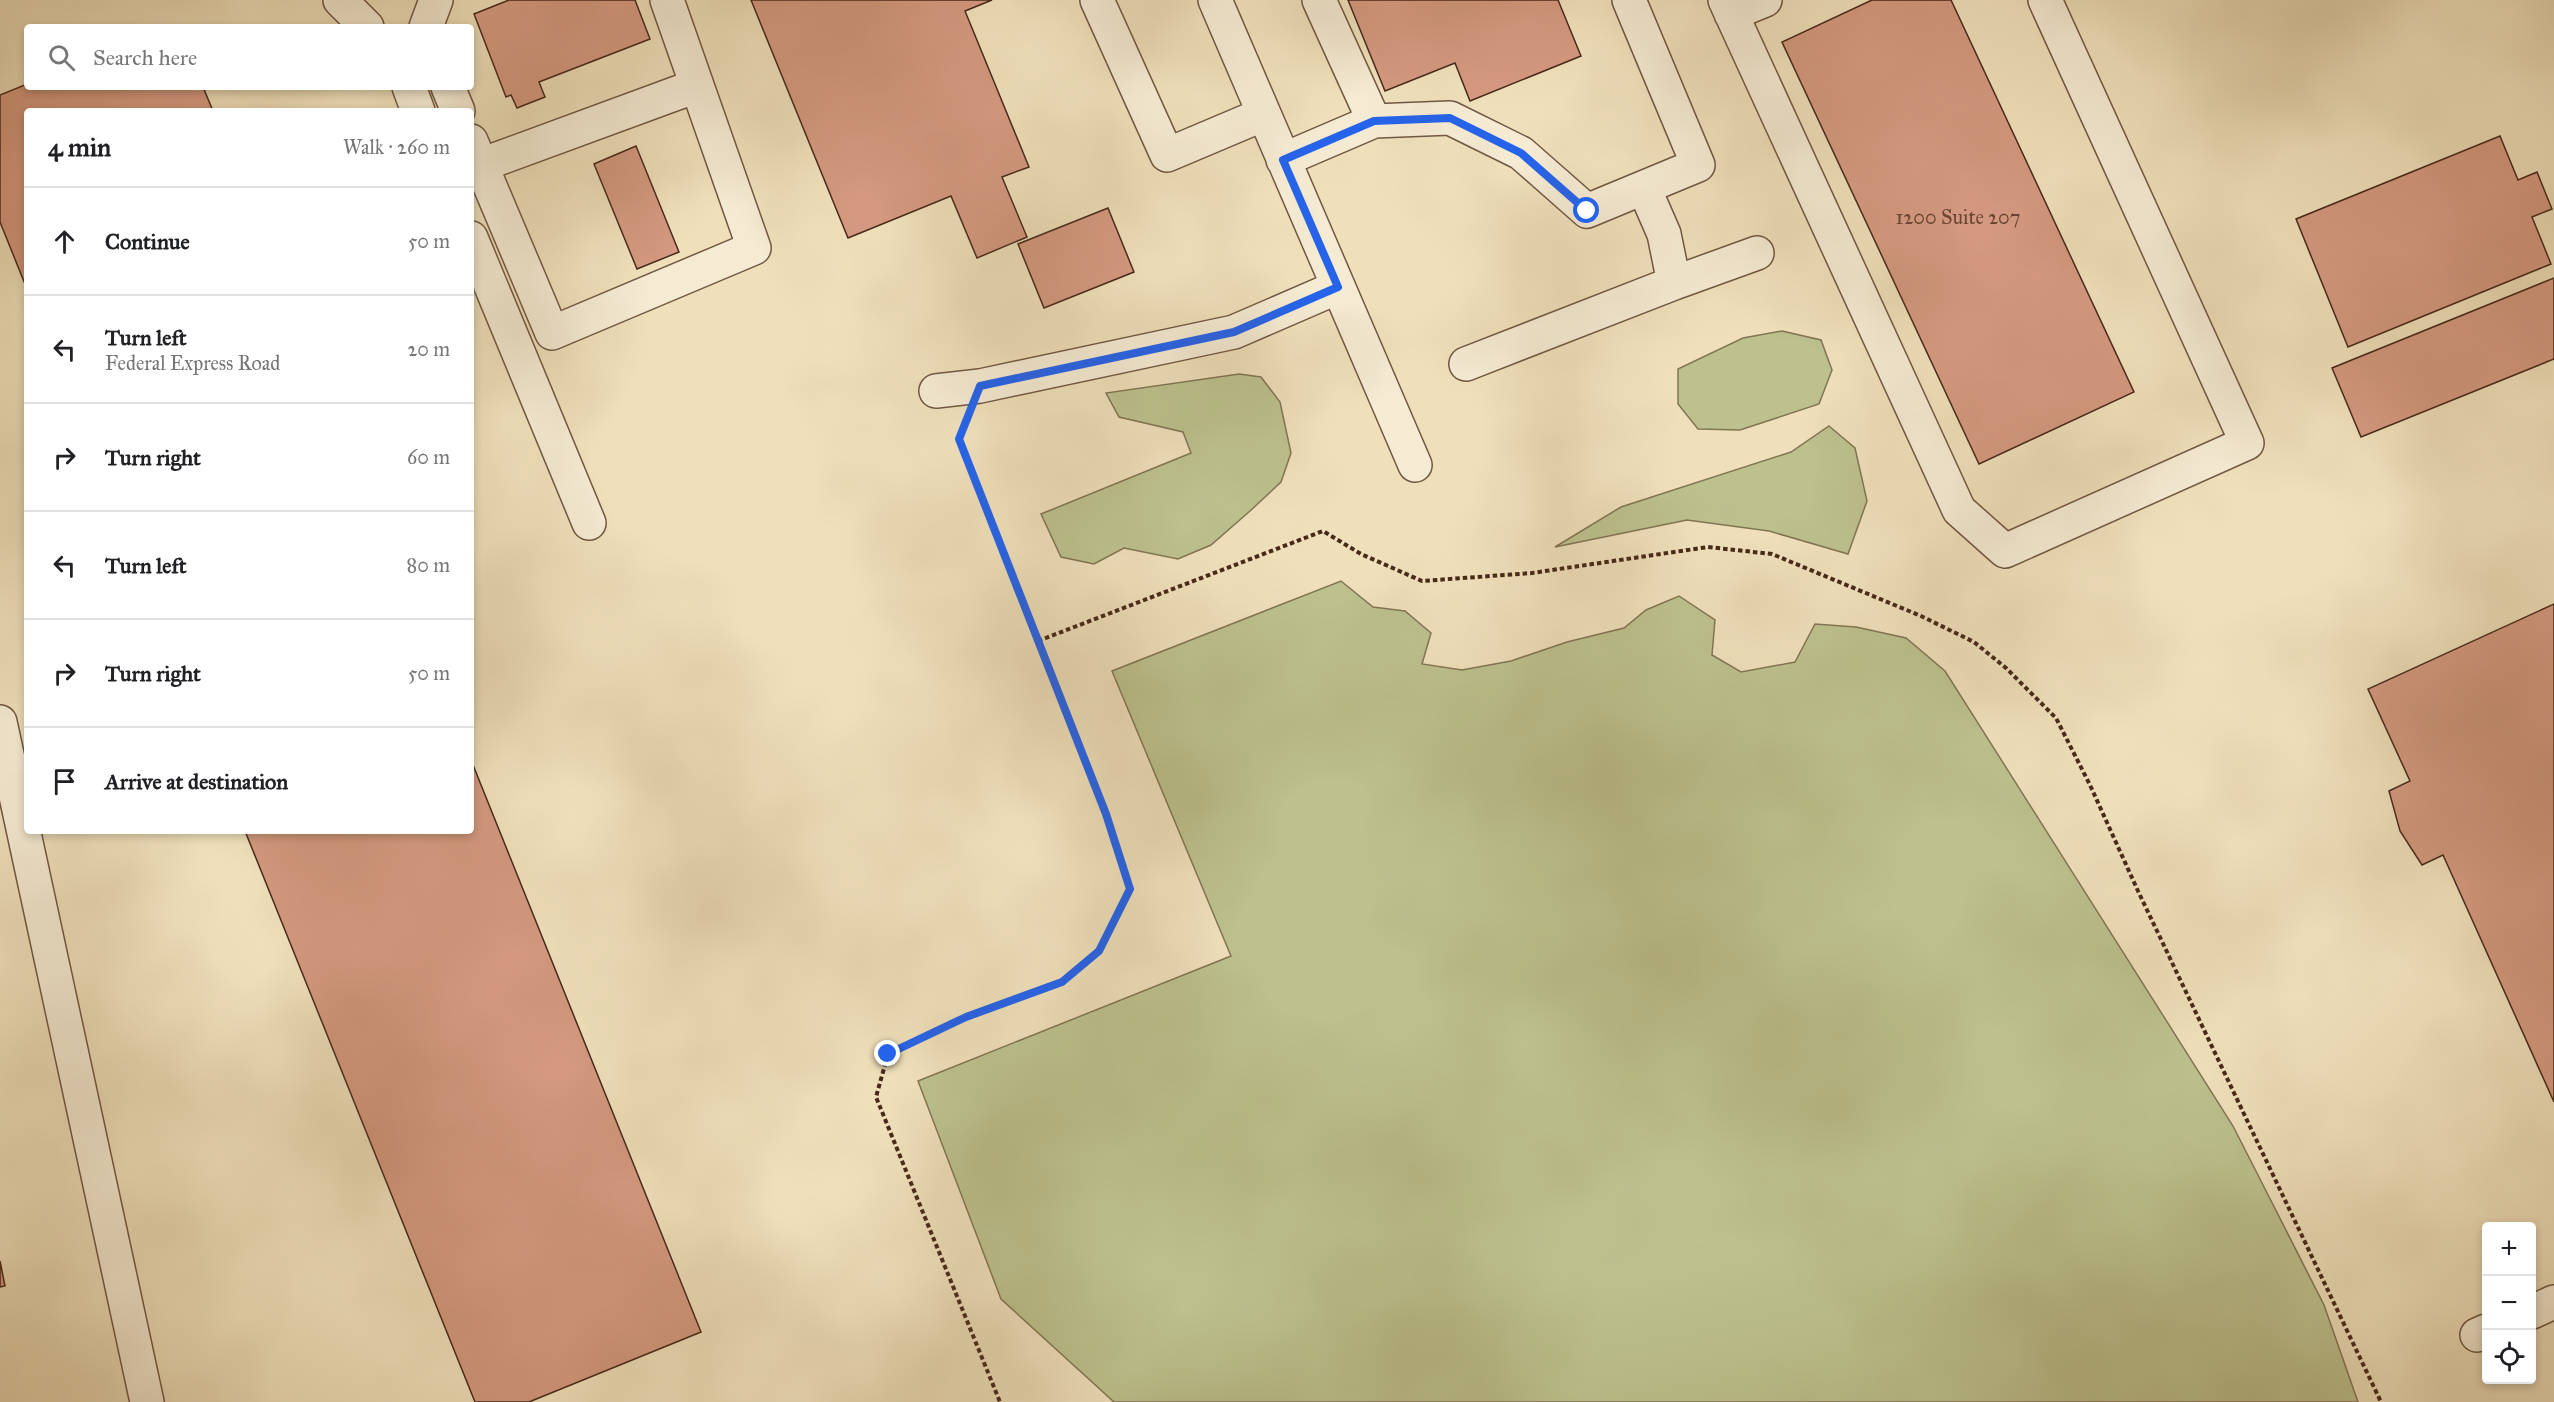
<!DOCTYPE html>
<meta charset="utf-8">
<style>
:root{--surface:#fff;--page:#f6f6f6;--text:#202124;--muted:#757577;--line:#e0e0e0}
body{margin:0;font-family:"IM FELL Great Primer",serif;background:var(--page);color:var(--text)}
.controls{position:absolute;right:18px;bottom:18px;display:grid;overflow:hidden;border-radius:6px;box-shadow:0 3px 9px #0003}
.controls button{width:54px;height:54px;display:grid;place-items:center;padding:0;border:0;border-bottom:2px solid var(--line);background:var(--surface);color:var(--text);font:30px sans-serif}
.stop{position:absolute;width:18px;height:18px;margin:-14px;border:4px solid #2563eb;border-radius:50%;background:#fff}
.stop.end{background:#2563eb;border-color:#fff;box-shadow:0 2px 6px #0008}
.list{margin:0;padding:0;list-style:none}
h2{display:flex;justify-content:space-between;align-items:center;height:78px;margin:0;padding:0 24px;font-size:26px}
h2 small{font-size:20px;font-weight:400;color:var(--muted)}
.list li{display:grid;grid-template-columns:39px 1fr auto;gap:18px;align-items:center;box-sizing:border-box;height:108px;padding:0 24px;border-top:2px solid var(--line)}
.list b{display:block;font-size:22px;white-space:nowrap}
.list p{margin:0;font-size:20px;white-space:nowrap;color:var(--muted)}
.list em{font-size:20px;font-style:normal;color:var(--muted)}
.icon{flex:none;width:33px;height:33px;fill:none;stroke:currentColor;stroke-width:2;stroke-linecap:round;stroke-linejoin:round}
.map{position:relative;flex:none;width:2554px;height:1402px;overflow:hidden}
.search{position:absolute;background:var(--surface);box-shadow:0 3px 9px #0003;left:24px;top:24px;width:450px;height:66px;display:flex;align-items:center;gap:15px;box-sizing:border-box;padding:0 21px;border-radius:6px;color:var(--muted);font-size:22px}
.panel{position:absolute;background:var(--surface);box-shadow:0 3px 9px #0003;left:24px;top:108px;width:450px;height:726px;border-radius:6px}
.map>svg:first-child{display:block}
.green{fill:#bcc18e;stroke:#827554;stroke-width:1.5}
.building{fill:#d49980;stroke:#472919;stroke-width:1.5}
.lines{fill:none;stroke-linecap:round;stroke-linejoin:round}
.minor-casing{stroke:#715742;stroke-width:36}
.path{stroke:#472919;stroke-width:4;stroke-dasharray:4.5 3;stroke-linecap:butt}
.minor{stroke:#f5ebd3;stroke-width:33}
.route{stroke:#2563eb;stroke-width:8}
.labels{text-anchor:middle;stroke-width:6;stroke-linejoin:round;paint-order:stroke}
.number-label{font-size:20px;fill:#6a4533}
</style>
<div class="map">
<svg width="2554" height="1402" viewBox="0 0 2554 1402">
<rect width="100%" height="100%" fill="#efe0bb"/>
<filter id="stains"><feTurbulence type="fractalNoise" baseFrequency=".00333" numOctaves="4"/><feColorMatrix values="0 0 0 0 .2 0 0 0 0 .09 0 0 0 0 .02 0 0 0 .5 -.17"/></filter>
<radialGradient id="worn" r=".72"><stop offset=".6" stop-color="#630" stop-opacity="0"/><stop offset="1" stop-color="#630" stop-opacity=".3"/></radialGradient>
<path class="green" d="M1782,331l39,9 11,30 -13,34 -79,26 -42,-1 -20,-25v-35l65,-31z
M1239,374l22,3 19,25 11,51 -10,29 -31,29 -39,34 -33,14 -54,-11 -30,16 -33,-7 -20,-43 150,-61 -8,-21 -64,-15 -13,-24z
M1829,426l26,22 12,53 -19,53 -79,-23 -82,-11 -132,27 66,-40 170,-55z
M1341,581l32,26 32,4 26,22 -9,31 40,6 49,-9 56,-19 57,-14 22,-18 33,-14 36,24 -3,35 29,17 54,-10 20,-38 41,3 50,11 39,33 288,455 91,179 34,97h-1244l-113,-103 -83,-218 313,-125 -119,-285z"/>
<path class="building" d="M509,0h126l15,39 -111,43 6,15 -28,11 -6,-13 -5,2 -32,-83z
M751,0h241l-27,11 64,156 -27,10 25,60 -50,21 -26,-62 -103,42z
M1348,0h210l23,56 -111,45 -15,-38 -70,28z
M1872,0h79l183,392 -155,72 -197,-422z
M27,84v3h176l10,24h-186v178l-27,-67v-127z
M2500,136l18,44 19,-8 15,37 -20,8 19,47 -203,83 -52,-128z
M636,146l43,106 -42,17 -43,-105z
M1108,208l26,64 -90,36 -26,-64z
M2554,278v81l-193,78 -29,-69z
M2554,604v498l-111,-247 -21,10 -22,-34 -11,-40 21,-10 -42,-92z
M471,760l230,572 -172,70h-54l-230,-571h226z
M0,1261l5,25 -5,1z"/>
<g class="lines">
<defs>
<path id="minor" d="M340,0l27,27
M1097,0l70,155 97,-41
M1215,0l200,465
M1319,0l55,121 76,-3 71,35 66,58 111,-46 -69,-165
M1725,0l234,510 46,41 242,-108 -202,-443
M1731,14l34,-14
M426,27l10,-27
M409,87l9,24
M448,87l10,24
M471,141l81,192 202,-85 -87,-248
M1283,160l91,-39
M481,165l215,-79
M471,238l118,285
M1674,283l83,-30
M1466,364l208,-81 -10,-49 -20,-46
M936,391l44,-5 254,-54 104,-45
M0,722l147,680
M2532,1312l22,-10
M2477,1335l9,-4"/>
</defs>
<use href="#minor" class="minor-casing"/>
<path class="path" d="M964,426l-5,13 147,376 24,74 -31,62 -37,31 -96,35 -78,37 -12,43 124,305
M1038,641l285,-110 38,23 61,27 110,-8 176,-26 64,7 149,62 53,26 32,26 50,50 34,67 48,106 243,511"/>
<use href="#minor" class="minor"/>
</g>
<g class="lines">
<path class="route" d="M888,1054l78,-37 96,-35 37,-31 31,-62 -24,-75 -147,-375 21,-53 254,-54 104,-45 -55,-127 91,-39 76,-3 71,35 66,58"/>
</g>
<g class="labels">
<g class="number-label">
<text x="1958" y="224">1200 Suite 207</text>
</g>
</g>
<rect width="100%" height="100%" filter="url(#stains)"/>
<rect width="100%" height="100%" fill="url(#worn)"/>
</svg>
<div class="controls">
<button>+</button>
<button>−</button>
<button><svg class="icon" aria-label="locate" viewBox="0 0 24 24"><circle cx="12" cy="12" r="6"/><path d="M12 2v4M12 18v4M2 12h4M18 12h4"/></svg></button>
</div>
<div class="stop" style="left:1587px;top:211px"></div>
<div class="stop end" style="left:888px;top:1054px"></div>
<div class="search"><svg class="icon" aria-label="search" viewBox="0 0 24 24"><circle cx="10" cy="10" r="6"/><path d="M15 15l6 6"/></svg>Search here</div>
<section class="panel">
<h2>4 min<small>Walk · 260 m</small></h2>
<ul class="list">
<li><svg class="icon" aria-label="ahead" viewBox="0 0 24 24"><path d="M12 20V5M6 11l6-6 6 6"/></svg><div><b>Continue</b></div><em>50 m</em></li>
<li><svg class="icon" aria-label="left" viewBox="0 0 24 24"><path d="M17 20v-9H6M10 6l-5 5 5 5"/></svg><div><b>Turn left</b><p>Federal Express Road</p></div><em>20 m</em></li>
<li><svg class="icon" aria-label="right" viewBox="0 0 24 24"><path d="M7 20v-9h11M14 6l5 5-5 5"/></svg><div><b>Turn right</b></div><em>60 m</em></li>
<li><svg class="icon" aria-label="left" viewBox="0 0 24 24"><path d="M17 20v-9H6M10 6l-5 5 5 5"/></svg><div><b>Turn left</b></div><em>80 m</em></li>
<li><svg class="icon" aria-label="right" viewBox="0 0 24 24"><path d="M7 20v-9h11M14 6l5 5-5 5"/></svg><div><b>Turn right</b></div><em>50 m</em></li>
<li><svg class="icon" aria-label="arrive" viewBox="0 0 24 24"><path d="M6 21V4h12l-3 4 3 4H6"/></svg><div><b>Arrive at destination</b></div></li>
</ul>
</section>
</div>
